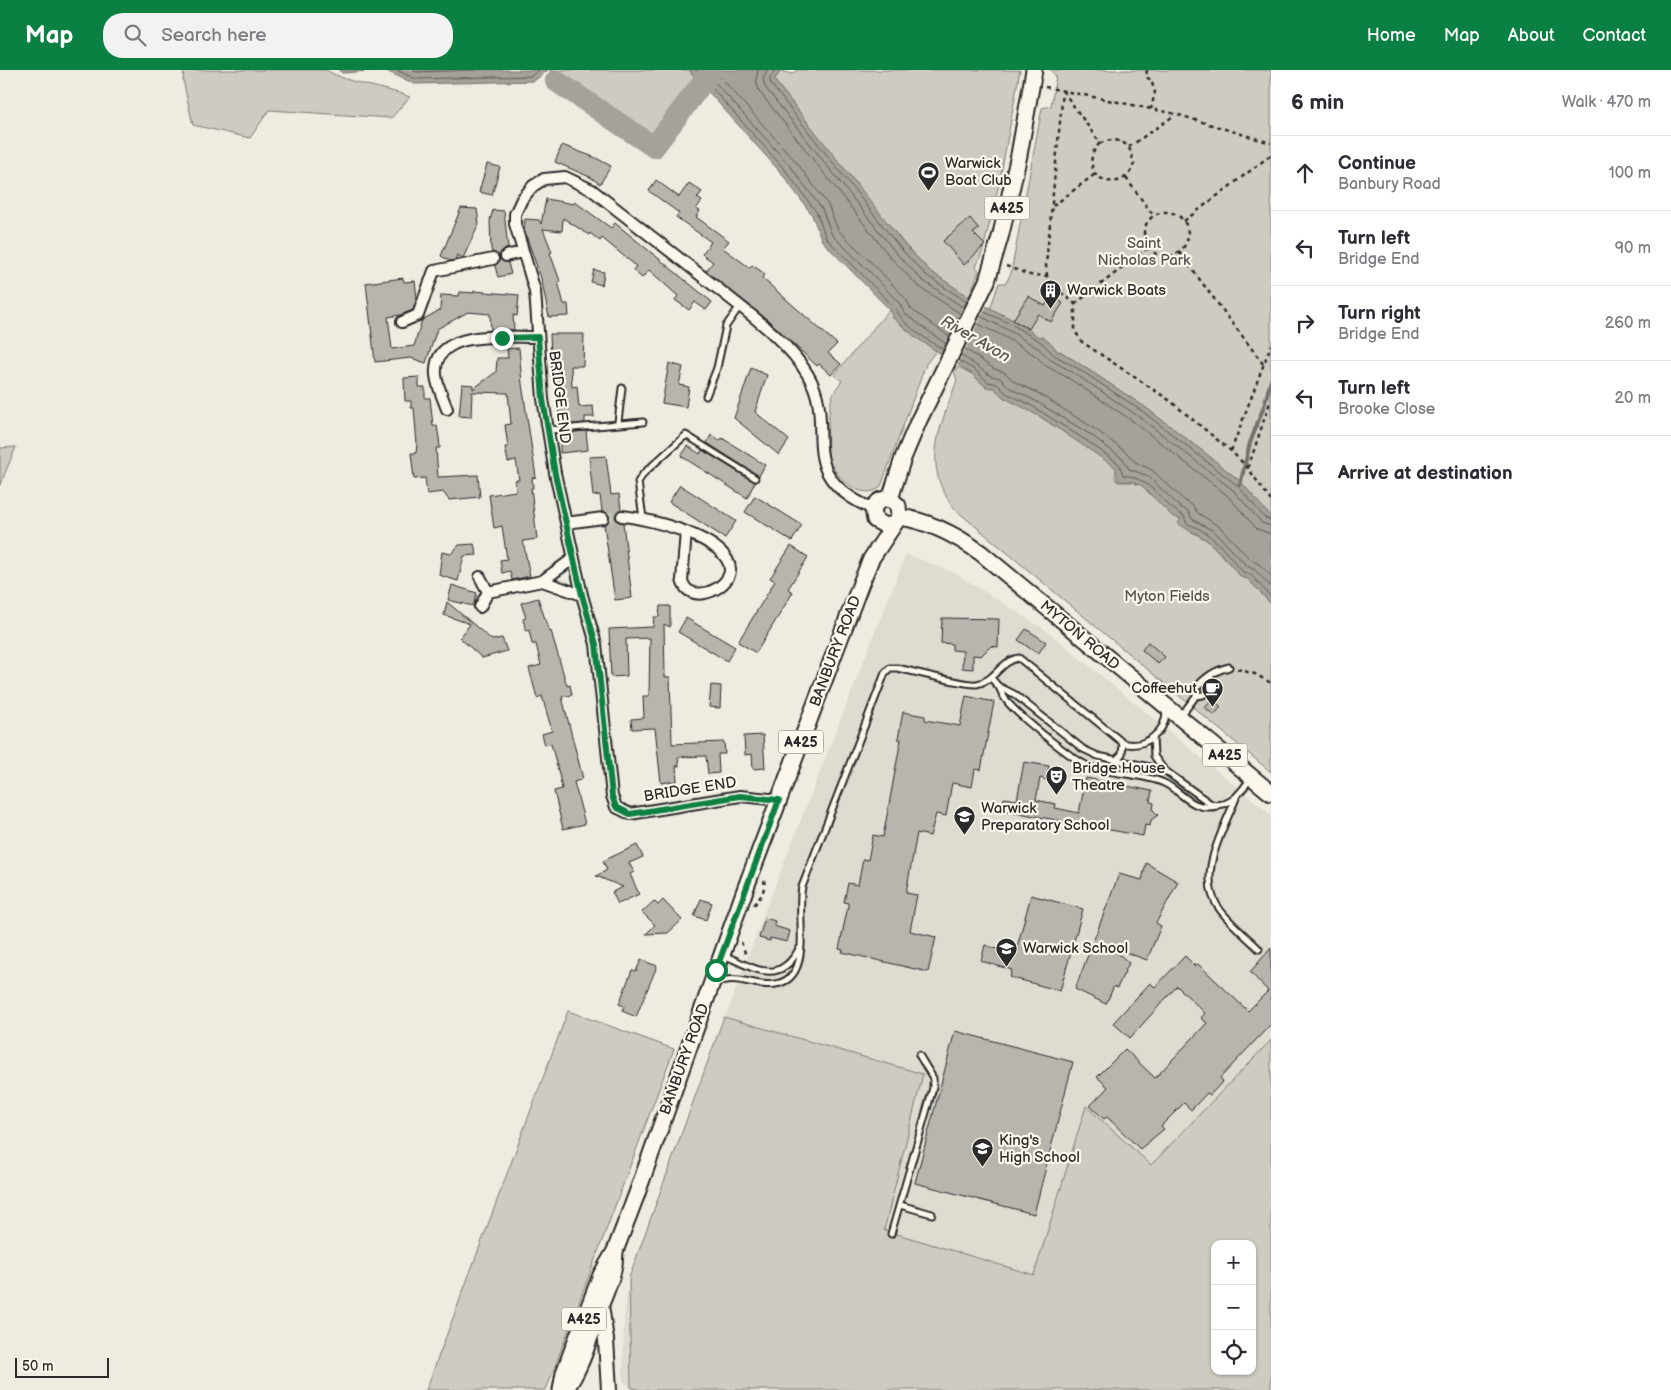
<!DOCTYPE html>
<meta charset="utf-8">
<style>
:root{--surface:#fff;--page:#f2f2f3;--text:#2b2b33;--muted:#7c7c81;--line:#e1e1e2;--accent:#0b8043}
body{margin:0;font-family:"Balsamiq Sans",sans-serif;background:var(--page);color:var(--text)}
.controls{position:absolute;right:15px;bottom:15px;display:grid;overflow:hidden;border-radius:10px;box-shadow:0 1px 4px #0004}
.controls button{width:45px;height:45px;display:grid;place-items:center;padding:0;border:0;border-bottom:1px solid var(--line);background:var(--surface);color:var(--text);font:25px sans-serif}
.scale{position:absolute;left:15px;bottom:12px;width:94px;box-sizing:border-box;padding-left:5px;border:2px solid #2b2b2b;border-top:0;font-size:14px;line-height:18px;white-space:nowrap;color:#2b2b2b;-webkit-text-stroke:4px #fbf7ec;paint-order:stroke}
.stop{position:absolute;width:15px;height:15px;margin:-11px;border:4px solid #0b8043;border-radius:50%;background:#fff}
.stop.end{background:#0b8043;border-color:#fff;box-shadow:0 1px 5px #0008}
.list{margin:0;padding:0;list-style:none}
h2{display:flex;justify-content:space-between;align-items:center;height:65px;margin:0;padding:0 20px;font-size:21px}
h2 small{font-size:16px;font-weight:400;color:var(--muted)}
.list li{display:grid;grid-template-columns:32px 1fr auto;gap:15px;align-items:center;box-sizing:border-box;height:75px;padding:0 20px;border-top:1px solid var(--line)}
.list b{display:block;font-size:19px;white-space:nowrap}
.list p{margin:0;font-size:16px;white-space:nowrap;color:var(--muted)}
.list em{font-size:16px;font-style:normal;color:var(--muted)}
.icon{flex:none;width:28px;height:28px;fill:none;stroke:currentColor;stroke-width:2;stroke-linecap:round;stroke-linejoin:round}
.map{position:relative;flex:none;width:1271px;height:1320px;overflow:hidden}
header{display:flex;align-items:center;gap:30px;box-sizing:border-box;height:70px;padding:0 25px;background:var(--accent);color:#fff}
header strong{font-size:24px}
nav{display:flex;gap:28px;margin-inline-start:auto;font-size:18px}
.search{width:350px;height:45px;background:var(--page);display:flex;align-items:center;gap:12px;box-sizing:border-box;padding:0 18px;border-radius:20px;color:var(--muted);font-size:19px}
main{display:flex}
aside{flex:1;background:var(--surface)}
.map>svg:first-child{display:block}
.built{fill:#dedbd1;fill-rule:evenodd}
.green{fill:#cecbc2;stroke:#7c7b76;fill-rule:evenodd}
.water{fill:#a4a29a;stroke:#74726e}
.pier{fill:#eeebe0}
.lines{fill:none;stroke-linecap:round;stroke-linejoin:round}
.shore{stroke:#5b5b57;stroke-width:1}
.stream{stroke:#74726e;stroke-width:4}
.river{stroke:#a4a29a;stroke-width:22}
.building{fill:#b8b5ae;stroke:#2b2b2b}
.street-tunnel{stroke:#c7c5bc;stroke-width:10;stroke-dasharray:10 5;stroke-linecap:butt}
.lane-casing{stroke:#2b2b2b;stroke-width:9}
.street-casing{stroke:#2b2b2b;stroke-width:14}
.secondary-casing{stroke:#2b2b2b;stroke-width:18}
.primary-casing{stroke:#2b2b2b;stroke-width:19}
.path{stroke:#2b2b2b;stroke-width:2.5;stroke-dasharray:4 4;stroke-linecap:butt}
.lane{stroke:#fbf7ec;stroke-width:5}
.street{stroke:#fbf7ec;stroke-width:10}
.secondary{stroke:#fbf7ec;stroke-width:14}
.primary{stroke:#fbf7ec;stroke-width:15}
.route{stroke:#0b8043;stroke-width:6}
.labels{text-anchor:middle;stroke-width:4.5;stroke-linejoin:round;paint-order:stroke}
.shield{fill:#fbf7ec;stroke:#696865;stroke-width:1}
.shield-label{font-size:14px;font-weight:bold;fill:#2b2b2b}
.poi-label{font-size:15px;fill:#2b2b2b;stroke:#fbf7ec;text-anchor:start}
.park-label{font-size:15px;fill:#545351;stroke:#fbf7ec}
.street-label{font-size:15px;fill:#2b2b2b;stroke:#fbf7ec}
.water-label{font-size:16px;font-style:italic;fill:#555552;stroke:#fbf7ec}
</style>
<header>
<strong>Map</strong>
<div class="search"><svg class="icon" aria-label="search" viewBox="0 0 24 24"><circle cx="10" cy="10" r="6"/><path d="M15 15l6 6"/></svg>Search here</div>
<nav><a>Home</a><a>Map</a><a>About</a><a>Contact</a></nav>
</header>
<main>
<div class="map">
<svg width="1271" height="1320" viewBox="0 0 1271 1320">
<rect width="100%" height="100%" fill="#eeebe0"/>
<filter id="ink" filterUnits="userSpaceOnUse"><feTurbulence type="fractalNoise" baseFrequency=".02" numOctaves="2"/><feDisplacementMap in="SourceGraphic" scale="10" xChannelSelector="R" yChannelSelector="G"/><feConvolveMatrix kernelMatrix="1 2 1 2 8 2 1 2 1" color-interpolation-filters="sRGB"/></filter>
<g filter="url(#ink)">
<path class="built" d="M906,484l49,19 92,58 224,184v575h-640v-3l-8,-6 1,-64 5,-39 134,-362zM1215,1174h37v127h-37z"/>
<path class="green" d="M184,0h142c25,15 56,16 84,27l-19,21 -122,-8 -19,28 -57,-13 -10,-45z
M550,0h139l16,20 -4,2 -18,33 -24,32 -109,-74z
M797,0h223l-20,110 -17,70 -7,17 3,4 -10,26 -39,-26 -25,-26 -131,-165 7,-9 11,3z
M1050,0h221v447l-30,-35 -32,-26 -64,-49 -85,-56 -2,1 -17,-16 -2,2 -26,-18 -23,-11 9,-26h7l5,-10 31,-165 9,-2 5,-30z
M889,240l4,3 -1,4 44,34 -10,13 -45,122c-17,18 -46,-9 -52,-27 -3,-14 -1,-49 3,-62 2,-6 6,-11 10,-16l-8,-6z
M958,297l14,7 14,13 8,1 9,9 23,11 58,37 32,22 -1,12 3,3h17l1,2 2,-1 3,2 31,31 10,3 6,11 20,11 34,36 6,2 23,25v168l-314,-261c-38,-44 -17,-83 0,-131l-3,-9z
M16,377l-16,38v-37z
M568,941l106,38 -128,341h-120z
M724,947l199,57 -39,156 150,45 52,-169 65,59 120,-125v350h-631l-9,-3 -2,-109zM1215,1174h37v127h-37z"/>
<path class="water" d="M339,0h209l-14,11 -119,3 -31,-14 -42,3z
M689,0h92l-7,10 131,165 25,26 39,26 44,23 26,17 2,-1 11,8 6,8 2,-1 85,56 64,49 32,26 30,35v87l-23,-25 -7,-2c-12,-13 -22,-28 -36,-38 -10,-8 -18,-8 -27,-16l3,-4 -9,-3 -31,-31 -5,-1 -1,-2 -18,-1v-12l-5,-4 -71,-48 -38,-20 -9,-9 -8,-1 -14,-13 -57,-37 -23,-20v-5l-70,-71 -10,-26 -30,-41z"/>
<path class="pier" d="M970,225l17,10 -31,63 -16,-12z"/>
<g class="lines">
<path class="shore" d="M396,0l20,9 115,-3 8,-6
M411,0l6,2 59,-2
M696,0l90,101 31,42 9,25 70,71c8,18 31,30 48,41
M704,0l87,97 31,42 10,26 40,39 28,30 4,9 42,31
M714,0l83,93 31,42 10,25 40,39 28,30 5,10 39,28
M758,0l-2,10 3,11 132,167 27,28 43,28
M767,0l-4,9 2,8 131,166 26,27 42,28
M775,0l-5,8v5l131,166 25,26 41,27
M982,241l29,13 30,18 13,13 23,13 65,43 96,75 27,32 6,2
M980,246l28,14 31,19 12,11 23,13 64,43 95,74 29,33 9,3
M976,253l29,14 31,19 10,10 24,13 64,43 94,74 29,33 14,5
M964,278l30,21 10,3 11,10 21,10 59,37 32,24 8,9 17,8 32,30 8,5 6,8 22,14 31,33 8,4 12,12
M961,285l30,21 9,2 10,10 22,11 59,36 32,24 6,10 19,7 32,31 8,4 4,8 23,13 32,34 8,4 16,17
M958,290l17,10 13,12 9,2 9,9 23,11 58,37 32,23 4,11c31,4 36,28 61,41l3,8c25,7 40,30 56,48l8,3 20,22"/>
<path class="stream" d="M1240,415l10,-42 14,-37 7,-26"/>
<path class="river" d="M556,11l98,66 58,-77"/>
</g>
<path class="building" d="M562,75l34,13 15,8 -11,18 -10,-7 -35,-15z
M487,94l13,3 -8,28 -13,-3z
M656,110l23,17 10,-14 13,9 -5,6 5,3 -6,8 4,2 -4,6 33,24 -6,7 27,20 2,-3 13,9 -3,4 75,66 -9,9 13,11 -10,11 -12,-11 -2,2 -48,-45 -63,-50 7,-9 -11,-8 9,-12 -35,-25 3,-4 -30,-22z
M546,129l28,5 1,-2 36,26 4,-5 97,79 -6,8 -11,-8 -6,8 -14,-10 3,-4 -29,-26 -7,8 -9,-8 3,-4 -34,-28 -2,3 -10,-8 -1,2 -26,-17 -1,13 -19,-2 9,23 -2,1 10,28 -2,1 6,22h4l1,12 -20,1 -8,-39 -17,-48 1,-11 14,1 2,4z
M461,138l16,1 2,15 -16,34 -6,-3 -2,5 -5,1 -9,-5z
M493,140l11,1 4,37 -6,3 -3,6 -7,-5 -1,-3 -1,-29z
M970,148l9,11 -6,4 12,12 -21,20 -21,-24z
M500,189l8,4 3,11 -13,3 -3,-11z
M594,200l10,2 -2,13 -11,-3z
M403,208l1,4 11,-1 2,17 -4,12 -13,5 -12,2 4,32 22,-3 8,-26 18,-10 1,-15 18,1 1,-4 14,1v-2l45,4 -2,21 -4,-1 1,15h-23l-1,-16 -22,-2 -31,17 -11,34 -15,-5 -36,4 -9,-79z
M1028,226l17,10 6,-10 12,7 -12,19 -13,-8 -9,15 -16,-9z
M550,264h34l-1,32h-12l1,21 5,-1 2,21 14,-1 1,11h-9v6l-25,2 -5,-47h-3z
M519,278l3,36 14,93 -4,1 1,10h-2l6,51 -14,2 7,35 -18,4 -2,-9 -8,2 -2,-13 7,-1 -5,-33 -8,2 -5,-33 27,-4 -1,-11h4l-3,-20 -8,2 -3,-15h3l-3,-22 6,-1 -3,-31 -36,-1 -1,25 -12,-1 3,-32 11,1v4l23,-17 1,-14h11l-1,-9z
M669,293l14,4 -4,18 10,2 -3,20 -24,-4z
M751,298l16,7 -12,37 34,28 -10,15 -45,-37z
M419,307v10h6v11h5l3,28h4l2,12 1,10h-4l2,29 40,-2 2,22 -31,3 -6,-8 -16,2 -2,-16 -11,1 -3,-26h5l1,-9 -3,-36h-3v-7h-6l-1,-23z
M586,361l2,19 -28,3v-20z
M711,365l9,6 2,-3 43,27 -6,11 -52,-33z
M688,376l12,8 2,-4 53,32 -8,16 -66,-42z
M606,386l5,39 8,-1 2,15 -6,7 2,5 6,2 9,75 -17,2 -11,-75 5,-4 1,-4 -8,-6 -2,-16 -7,1 -4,-39z
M680,415l56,36 -11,17 -56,-36z
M755,426l47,29 -10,16 -47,-29z
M474,474l3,11 -13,1 -6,25 -19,-6 3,-23 9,2 8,-9z
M791,476l17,11 -20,32 5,3 -37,61 -18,-11 37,-61 -5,-3z
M452,515l25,8 -4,13 -25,-6z
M538,528l11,33h2l16,55 3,-1 2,10 -10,2 21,82 -9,3 11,42 -22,5 -9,-38 8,-2 -3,-15 -8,-30 -6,1 -3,-11 10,-3 -10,-35 -5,2 -8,-30 12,-3 -5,-21h-4l-3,-14 -3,1 -3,-12 3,-1 -5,-15z
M447,532l45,38 10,-2 5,13 -25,7 -22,-20 10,-14 -26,-9z
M660,536h10v21l-6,-3 1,53h5l2,67 52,-2 1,12h-7l1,19 -11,1 -2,-18 -28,1 1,9h-3l1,15 -16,2 -6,-55 -23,1 -1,-10 13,-1 -1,-22h6l1,-58 -24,1 1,37 -16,1 -2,-48 44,-2 1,-10h5z
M686,548l49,29 -8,14 -49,-29z
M942,548l57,1 -1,28 -7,-1 -10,10 -8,-1v14l-11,-1 1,-17 -11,-1v-6l-11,-1z
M1026,559l20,13 -8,12 -20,-14z
M1148,572l17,15 -7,7 -16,-14z
M711,615l10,1 -1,22 -11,-1z
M966,626l28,6 -13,68 -6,-1 -3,18 -20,-4 -6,33 -10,-2 -6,22 -13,-3 -11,60 11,2 -7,36 26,6 -8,35 -86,-20 1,-2 -4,-1 9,-43v-3l-4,-1 4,-19 10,2 5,-26 5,1 5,-25 10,2 18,-98h-3l5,-27 22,4v4l35,6z
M1213,629l8,8 -7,8 -9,-7z
M763,665l2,33 -12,1 -1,-15 -7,1 -1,-19z
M1024,692l25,4 -2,14 -7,-2 -4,22 20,4 -1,4 24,5 7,-35 66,13 -2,11 4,1 -1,7 5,5 -7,5 -1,6 -5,-1 -2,11 -141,-26 2,-12 13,2z
M637,775l6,12 -14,6 5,9 -4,2 9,20 -21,10 -6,-12 11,-5 -27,-11 11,-6 -4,-9z
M1146,793l32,19 -22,41 5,3 -14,34 -36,-13 18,16 -12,25 -3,-2 -8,18 -31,-15 44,-115 23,6z
M1031,825l52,14 -23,82 -50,-14 2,-7 -31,-9 4,-16 30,10z
M701,829l11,4 -6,17 -12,-4z
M663,830l19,20 -14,13 -22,1 9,-9 -13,-13 12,-11 4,4z
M765,848l10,3 -1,5 16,5 -3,11 -17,-4v3l-11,-3z
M1271,878v76l-51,54 3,3 -13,14 -3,-2 -16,17 -7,-7 -23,23 3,3 -24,20 -33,-32 -3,2 -14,-13 18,-19 -11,-10 28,-28 30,29 52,-55 -6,-5 4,-5 -28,-27 -47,52 -17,-15 37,-40 5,4 30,-31 10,10 3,-2 50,47 20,-20 -18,-19z
M641,890l16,6 -21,51 -14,-6 2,-5 -5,-2 13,-34 4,1z
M955,961l118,31 -39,152 -119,-31z"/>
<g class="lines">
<path class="street-tunnel" d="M603,448l19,-2"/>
<defs>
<path id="lane" d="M706,326l11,-28 9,-42 14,-20
M618,352l4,-34
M549,360l94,-8
M643,448l-5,-36 6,-9 42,-38 69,43
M991,608l7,8 16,8 69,55 15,7 66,14 47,34c20,4 29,-11 40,-26
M999,617c2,4 4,9 7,13 11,15 70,63 87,68 20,6 53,6 71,15 19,9 28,29 53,23
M1196,626l7,-1 8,-8v-10
M1180,647l16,-21v-8c8,-10 20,-18 33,-21
M1153,667l1,19 10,14
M1116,690l6,-6 1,-11
M1236,728c-13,33 -42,80 -15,113 11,14 26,26 38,38
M724,885c31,14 55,31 75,-6
M716,914c16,-9 28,-2 45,0 58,8 34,-66 41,-97l83,-214 5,-5h7c14,3 71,18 80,16 18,-3 24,-24 42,-26l104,85c21,6 43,-10 43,-32
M900,1135l32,9
M891,1164l42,-146v-10l-14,-23"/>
<path id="street" d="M506,186l16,-4
M402,252l16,-7 16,-44 59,-12
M447,339c-4,-11 -10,-23 -11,-34 -4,-48 71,-37 102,-38
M622,446c24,2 110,22 108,55 -2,19 -42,35 -48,9l4,-48
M566,453l37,-5
M542,511l40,14
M488,522l54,-11 32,-23
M480,537l8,-15 -8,-15
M779,730l-39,-4 -110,18 -14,-7 -4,-11 -16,-152 -14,-49 -27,-122 -12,-74 -8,-108 -20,-67v-10l7,-15 11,-13 11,-7 21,-2 27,13c40,31 80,63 120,94 31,25 76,56 96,91 31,53 -18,98 65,134"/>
<path id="secondary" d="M601,1235l5,35 3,50"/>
<path id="primary" d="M890,429l13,-41 16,-38 68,-139 14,-47 18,-79 15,-85
M899,447c31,4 57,18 82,36l290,240
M561,1320l3,-17 8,-22 29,-76 14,-24 21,-55 110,-309 115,-304 10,-24 28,-42 -1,-11c-8,-10 -19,-9 -25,3l2,11 11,6 8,-2
M565,1320c19,-26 25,-56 36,-86 7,-18 14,-32 14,-52"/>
</defs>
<use href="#lane" class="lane-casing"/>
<use href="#street" class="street-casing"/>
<use href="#secondary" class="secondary-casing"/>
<use href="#primary" class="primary-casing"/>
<path class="path" d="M1147,0l-1,7 5,3 4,12 -4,17
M1045,17l131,27 95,29
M1063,21l37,52c-9,9 -11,19 -5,31 14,13 34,9 39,-11l-5,-16c-9,-8 -19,-9 -30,-3
M1129,77l46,-32
M1126,108l27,37
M1053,136l42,-32
M1144 164a22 22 0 1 1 44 0a22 22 0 1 1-44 0Z
M1184,151l87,-66
M1179,182l85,113
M1006,196l24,9 17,1 10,13 18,15v27l7,11 87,58 62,51 17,17 23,33
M1047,206l-1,-11 17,-174
M1075,234l73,-56
M1231,381l40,-106
M1248,398l23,-69
M1237,599l18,5 16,9
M754,835c7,-8 12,-16 10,-26
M741,872l5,13"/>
<use href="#lane" class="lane"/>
<use href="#street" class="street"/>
<use href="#secondary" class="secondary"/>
<use href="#primary" class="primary"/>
</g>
</g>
<g class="lines" filter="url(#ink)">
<path class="route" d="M502,268l36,-1 5,62 12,75 27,121 14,49 16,152 4,11 14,7 110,-18 39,4 -63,170"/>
</g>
<defs>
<symbol id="stadium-pin" viewBox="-11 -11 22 30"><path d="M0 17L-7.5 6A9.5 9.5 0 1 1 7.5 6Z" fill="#2b2b2b" stroke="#fbf7ec"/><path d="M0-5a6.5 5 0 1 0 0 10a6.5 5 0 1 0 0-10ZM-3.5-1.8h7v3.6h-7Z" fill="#fff"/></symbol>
<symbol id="building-pin" viewBox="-11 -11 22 30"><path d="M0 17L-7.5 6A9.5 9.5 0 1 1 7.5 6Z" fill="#2b2b2b" stroke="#fbf7ec"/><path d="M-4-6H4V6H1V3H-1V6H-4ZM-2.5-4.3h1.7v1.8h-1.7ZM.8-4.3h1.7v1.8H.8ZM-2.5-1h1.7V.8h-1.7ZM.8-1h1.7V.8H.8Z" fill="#fff"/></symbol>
<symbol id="cafe-pin" viewBox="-11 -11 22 30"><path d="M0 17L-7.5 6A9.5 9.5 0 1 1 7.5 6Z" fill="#2b2b2b" stroke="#fbf7ec"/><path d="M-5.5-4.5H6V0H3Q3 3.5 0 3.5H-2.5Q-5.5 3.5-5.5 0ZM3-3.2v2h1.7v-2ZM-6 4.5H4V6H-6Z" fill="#fff"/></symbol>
<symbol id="theatre-pin" viewBox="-11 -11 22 30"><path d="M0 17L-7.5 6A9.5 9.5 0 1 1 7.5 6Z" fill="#2b2b2b" stroke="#fbf7ec"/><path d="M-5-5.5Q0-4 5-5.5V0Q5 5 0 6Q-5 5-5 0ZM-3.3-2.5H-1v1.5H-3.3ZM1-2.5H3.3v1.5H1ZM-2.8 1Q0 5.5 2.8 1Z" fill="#fff"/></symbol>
<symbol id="school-pin" viewBox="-11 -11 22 30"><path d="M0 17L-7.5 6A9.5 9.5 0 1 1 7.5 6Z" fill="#2b2b2b" stroke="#fbf7ec"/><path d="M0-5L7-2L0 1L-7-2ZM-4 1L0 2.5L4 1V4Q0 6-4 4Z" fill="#fff"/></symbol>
</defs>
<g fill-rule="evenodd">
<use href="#stadium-pin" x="916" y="90" width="25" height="34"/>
<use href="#building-pin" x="1038" y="208" width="25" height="34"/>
<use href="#cafe-pin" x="1200" y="606" width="25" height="34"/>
<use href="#theatre-pin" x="1044" y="694" width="25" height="34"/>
<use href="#school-pin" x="952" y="734" width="25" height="34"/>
<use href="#school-pin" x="994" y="866" width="25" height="34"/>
<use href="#school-pin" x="970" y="1066" width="25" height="34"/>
</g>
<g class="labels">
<g class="shield">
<rect x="984.5" y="126.5" width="45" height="23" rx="4"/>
<rect x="778.5" y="660.5" width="45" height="23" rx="4"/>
<rect x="1202.5" y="673.5" width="45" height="23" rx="4"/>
<rect x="561.5" y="1237.5" width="45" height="23" rx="4"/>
</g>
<g class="shield-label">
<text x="1007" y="143">A425</text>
<text x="801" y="677">A425</text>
<text x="1225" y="690">A425</text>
<text x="584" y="1254">A425</text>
</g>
<g class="poi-label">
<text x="945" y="98">Warwick<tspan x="945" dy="17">Boat Club</tspan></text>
<text x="1067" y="225">Warwick Boats</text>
<text x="1197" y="623" text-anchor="end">Coffeehut</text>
<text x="1072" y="703">Bridge House<tspan x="1072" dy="17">Theatre</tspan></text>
<text x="981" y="743">Warwick<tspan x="981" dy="17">Preparatory School</tspan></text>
<text x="1023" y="883">Warwick School</text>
<text x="999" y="1075">King's<tspan x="999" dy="17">High School</tspan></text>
</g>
<g class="park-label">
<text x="1144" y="178">Saint<tspan x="1144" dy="17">Nicholas Park</tspan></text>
<text x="1167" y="531">Myton Fields</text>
</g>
<g class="street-label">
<text transform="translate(560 327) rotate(83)" y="5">BRIDGE END</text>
<text transform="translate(1080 565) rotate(40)" y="5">MYTON ROAD</text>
<text transform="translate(835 581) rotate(-69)" y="5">BANBURY ROAD</text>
<text transform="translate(690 719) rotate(-9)" y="5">BRIDGE END</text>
<text transform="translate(684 989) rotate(-70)" y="5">BANBURY ROAD</text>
</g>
<g class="water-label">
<text transform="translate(976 268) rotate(30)" y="6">River Avon</text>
</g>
</g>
</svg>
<div class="controls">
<button>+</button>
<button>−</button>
<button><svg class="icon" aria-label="locate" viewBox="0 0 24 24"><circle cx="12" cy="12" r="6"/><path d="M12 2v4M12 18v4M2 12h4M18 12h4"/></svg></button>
</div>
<div class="scale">50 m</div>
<div class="stop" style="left:716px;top:900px"></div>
<div class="stop end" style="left:502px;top:268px"></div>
</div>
<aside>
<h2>6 min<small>Walk · 470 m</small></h2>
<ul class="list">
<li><svg class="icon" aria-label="ahead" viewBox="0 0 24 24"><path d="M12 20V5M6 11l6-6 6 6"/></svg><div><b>Continue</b><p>Banbury Road</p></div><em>100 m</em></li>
<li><svg class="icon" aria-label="left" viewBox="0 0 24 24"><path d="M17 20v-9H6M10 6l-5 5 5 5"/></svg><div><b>Turn left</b><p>Bridge End</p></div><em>90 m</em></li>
<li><svg class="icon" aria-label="right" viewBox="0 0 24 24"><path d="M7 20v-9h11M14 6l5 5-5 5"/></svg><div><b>Turn right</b><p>Bridge End</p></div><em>260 m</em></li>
<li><svg class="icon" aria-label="left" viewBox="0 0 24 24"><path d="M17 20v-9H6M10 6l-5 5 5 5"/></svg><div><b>Turn left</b><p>Brooke Close</p></div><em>20 m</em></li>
<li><svg class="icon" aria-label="arrive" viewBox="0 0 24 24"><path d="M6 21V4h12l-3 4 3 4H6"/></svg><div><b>Arrive at destination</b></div></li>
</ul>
</aside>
</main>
